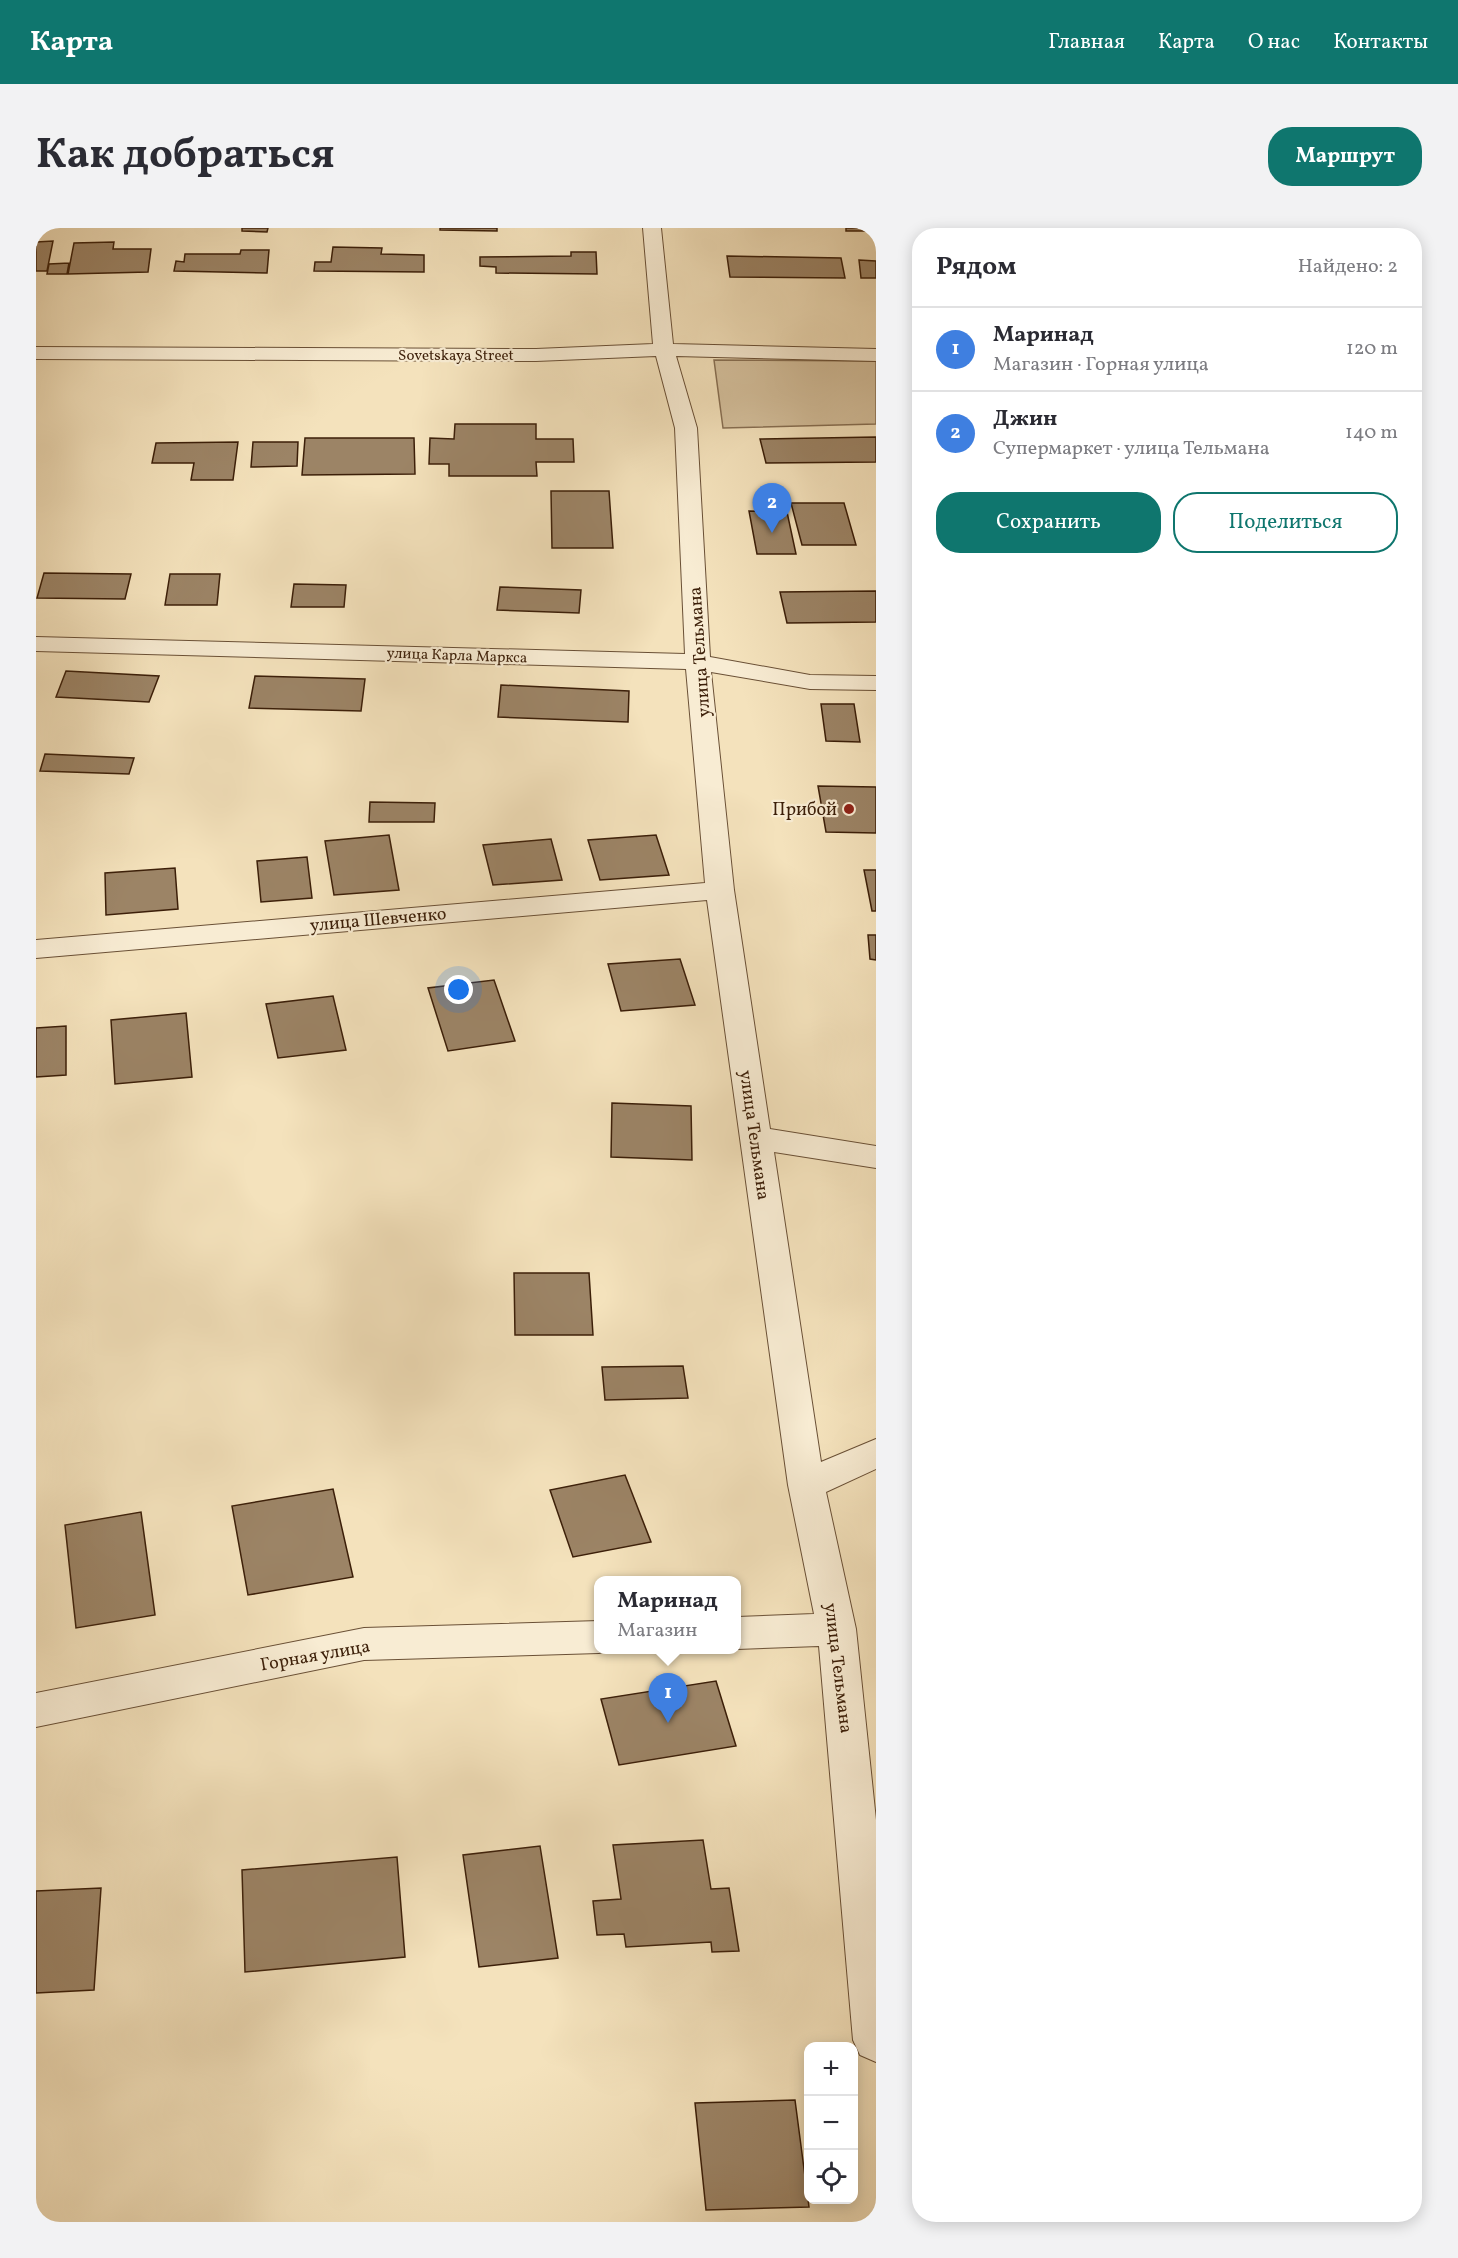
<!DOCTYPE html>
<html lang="ru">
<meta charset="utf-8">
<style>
:root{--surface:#fff;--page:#f2f2f3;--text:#2b2b33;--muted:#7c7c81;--line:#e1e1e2;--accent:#0f766e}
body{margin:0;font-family:Vollkorn,serif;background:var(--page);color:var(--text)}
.controls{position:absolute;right:18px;bottom:18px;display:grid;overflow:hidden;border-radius:12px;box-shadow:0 3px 15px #0003}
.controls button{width:54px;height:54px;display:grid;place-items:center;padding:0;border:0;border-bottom:2px solid var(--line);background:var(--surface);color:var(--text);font:30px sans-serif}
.you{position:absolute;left:423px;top:762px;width:21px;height:21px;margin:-15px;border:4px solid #fff;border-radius:50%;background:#1a73e8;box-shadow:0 0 0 9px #1a73e833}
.badge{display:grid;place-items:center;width:39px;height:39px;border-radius:50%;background:var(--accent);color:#fff;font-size:20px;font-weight:700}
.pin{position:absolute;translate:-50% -50px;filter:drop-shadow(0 2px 3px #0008)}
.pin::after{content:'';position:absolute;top:32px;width:21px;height:18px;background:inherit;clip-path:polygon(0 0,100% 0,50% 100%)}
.popup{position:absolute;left:558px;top:1348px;width:147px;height:78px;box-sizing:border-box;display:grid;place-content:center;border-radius:12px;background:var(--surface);filter:drop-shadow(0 2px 4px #0005);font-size:20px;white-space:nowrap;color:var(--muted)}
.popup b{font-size:22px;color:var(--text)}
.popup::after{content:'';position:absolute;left:50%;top:100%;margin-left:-12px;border:12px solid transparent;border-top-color:var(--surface)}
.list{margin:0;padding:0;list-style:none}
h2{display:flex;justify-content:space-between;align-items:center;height:78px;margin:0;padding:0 24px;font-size:26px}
h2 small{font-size:20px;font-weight:400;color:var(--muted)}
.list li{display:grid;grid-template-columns:39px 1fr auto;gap:18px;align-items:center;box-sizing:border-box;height:84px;padding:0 24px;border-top:2px solid var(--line)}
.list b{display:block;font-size:22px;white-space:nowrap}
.list p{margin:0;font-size:20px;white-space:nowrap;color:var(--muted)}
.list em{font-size:20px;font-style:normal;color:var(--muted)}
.actions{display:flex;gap:12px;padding:18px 24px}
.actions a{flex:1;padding:14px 0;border:2px solid var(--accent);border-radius:24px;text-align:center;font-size:21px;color:var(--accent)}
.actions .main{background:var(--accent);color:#fff}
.icon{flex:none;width:33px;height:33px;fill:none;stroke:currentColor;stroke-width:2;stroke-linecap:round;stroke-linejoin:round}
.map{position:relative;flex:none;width:840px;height:1994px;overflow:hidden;border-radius:24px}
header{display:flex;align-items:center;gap:36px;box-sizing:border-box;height:84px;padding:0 30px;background:var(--accent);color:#fff}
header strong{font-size:28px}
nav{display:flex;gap:33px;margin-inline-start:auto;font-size:21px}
.intro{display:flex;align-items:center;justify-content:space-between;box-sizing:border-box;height:144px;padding:0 36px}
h1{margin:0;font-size:42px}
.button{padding:15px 27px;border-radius:24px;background:var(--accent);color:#fff;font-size:21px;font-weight:700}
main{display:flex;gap:36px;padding:0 36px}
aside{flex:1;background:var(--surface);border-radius:24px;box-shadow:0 3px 15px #0003}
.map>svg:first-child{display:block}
.green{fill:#d5c19e;stroke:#887054;stroke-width:1.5}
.building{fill:#9c8466;stroke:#3c1f09;stroke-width:1.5}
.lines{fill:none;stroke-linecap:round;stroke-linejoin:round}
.minor-casing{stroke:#6a5036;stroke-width:2}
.minor{fill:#f8ecd3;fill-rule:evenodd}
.poi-dot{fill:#8f2418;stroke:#f8ecd3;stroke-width:2}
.labels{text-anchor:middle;stroke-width:4.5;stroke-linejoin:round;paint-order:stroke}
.far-street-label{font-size:15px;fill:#3c1f09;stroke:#f8ecd3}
.street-label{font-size:18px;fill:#3c1f09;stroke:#f8ecd3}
.poi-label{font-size:18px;fill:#3c1f09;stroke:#f8ecd3;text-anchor:end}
</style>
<header>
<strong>Карта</strong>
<nav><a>Главная</a><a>Карта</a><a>О нас</a><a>Контакты</a></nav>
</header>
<div class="intro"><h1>Как добраться</h1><a class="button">Маршрут</a></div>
<main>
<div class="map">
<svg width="840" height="1994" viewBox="0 0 840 1994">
<rect width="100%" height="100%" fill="#f4e2bc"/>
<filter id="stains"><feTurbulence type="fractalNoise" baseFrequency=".00333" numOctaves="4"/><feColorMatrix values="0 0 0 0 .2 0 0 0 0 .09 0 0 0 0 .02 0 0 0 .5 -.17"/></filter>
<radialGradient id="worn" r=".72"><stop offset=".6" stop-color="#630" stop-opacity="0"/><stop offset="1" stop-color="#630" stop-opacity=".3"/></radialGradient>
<path class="green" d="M678,132l162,1v63l-153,4z"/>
<path class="building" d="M206,0h26l-1,4 -25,-1z
M404,0h57v3l-57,-1z
M810,0h30v3h-30z
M17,13l-6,30h-11v-29z
M78,14l-1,7h38l-3,23 -80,2 6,-31z
M297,19l49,1 -1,6 43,1v17l-110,-1 1,-9h16z
M205,22h28l-2,23 -93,-2 2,-10 8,1 1,-8h55z
M535,24h25l1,22 -101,-1v-6l-16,-1v-9l91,-1z
M691,28l114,2 4,20 -115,-1z
M823,32l17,1v17h-15z
M33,35l-2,11h-20l2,-10z
M419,196h81v15h37l1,23h-38l1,14h-88v-12h-20l1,-26 24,1z
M840,209v25l-110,1 -6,-24z
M269,210h109l1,36 -113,1z
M202,214l-5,38h-42l3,-17h-42l4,-20z
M217,214h45l-1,24 -46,1z
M515,263h58l4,57h-61z
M755,275h53l12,42h-54z
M713,283l38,1 9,42h-39z
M8,345l87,1 -6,25 -88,-1z
M134,346h50l-3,31h-52z
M258,356l52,1 -2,22h-53z
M464,359l81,3 -2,23 -82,-3z
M840,363v31l-89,1 -7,-31z
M30,443l93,5 -10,26 -93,-5z
M219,448l110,3 -4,32 -112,-3z
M465,457l128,6 -1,31 -130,-5z
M785,476h33l6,38 -34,-1z
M9,526l89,4 -5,16 -89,-3z
M782,558l58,1v46l-50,-1z
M334,574l65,1 -1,19h-65z
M353,607l10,55 -65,5 -9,-54z
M620,607l13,40 -69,5 -12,-40z
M515,611l11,41 -69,5 -10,-40z
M271,629l5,41 -51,4 -4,-41z
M139,640l3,41 -72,6 -1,-42z
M828,642h12v41h-4z
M832,707h8v25l-6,-1z
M644,731l15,46 -74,6 -13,-47z
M458,752l21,61 -67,10 -20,-63z
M297,768l13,54 -68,8 -12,-54z
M150,785l6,64 -77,7 -4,-64z
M30,798v49l-30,2v-49z
M576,875l79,3 1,54 -81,-3z
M478,1045h75l4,62h-78z
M647,1138l5,32 -83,2 -3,-33z
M589,1247l26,67 -78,15 -23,-67z
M297,1261l20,88 -105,18 -16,-89z
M105,1284l14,103 -79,13 -11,-103z
M680,1453l20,65 -117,19 -18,-66z
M667,1612l8,49 18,-1 10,63 -27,1 -1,-10 -85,5 -2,-13 -27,1 -4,-34 28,-2 -8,-54z
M504,1618l18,112 -79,9 -16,-112z
M361,1629l8,100 -160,15 -3,-102z
M65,1660l-7,102 -58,3v-102z
M759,1872l14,107 -103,3 -11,-107z"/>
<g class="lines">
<defs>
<path id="minor" d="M607,0h18l12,116 203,5v12l-200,-5 21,72 13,229 100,18 66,1v14l-66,-1 -99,-17 23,218 36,239 106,17v22l-102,-16 47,310 55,-23v30l-50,23 30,137 20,191v242l-16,-7 -7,-15 -34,-394 -82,3v-32l77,-3 -26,-129 -81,-585 -671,58v-18l669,-57 -19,-214 -650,-18v-14l649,17 -10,-226 -19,-72 -120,5 -500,-2v-12l500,2 117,-5z
M563,1393v29h11l-11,3 -235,7 -328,67v-34l328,-65z"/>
</defs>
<use href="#minor" class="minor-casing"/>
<use href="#minor" class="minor"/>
</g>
<circle class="poi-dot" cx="813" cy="581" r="6"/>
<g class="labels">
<g class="far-street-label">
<text x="420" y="132">Sovetskaya Street</text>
<text transform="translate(421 427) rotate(2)" y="5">улица Карла Маркса</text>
</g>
<g class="street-label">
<text transform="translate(663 424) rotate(-94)" y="6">улица Тельмана</text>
<text transform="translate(342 691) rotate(-5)" y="6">улица Шевченко</text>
<text transform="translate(719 907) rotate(82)" y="6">улица Тельмана</text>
<text transform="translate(279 1427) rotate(-10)" y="6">Горная улица</text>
<text transform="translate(803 1440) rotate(83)" y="6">улица Тельмана</text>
</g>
<g class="poi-label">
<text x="801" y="587">Прибой</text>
</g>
</g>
<rect width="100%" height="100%" filter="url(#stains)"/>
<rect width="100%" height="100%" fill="url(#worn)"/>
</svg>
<div class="controls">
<button>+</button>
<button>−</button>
<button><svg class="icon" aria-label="locate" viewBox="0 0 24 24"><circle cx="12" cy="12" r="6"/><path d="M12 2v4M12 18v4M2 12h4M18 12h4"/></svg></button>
</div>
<div class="you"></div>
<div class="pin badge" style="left:632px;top:1495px;background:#3f7fe0">1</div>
<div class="popup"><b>Маринад</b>Магазин</div>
<div class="pin badge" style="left:736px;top:305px;background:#3f7fe0">2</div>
</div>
<aside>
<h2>Рядом<small>Найдено: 2</small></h2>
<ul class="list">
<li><span class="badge" style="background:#3f7fe0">1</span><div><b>Маринад</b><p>Магазин · Горная улица</p></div><em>120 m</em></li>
<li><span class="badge" style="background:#3f7fe0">2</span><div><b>Джин</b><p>Супермаркет · улица Тельмана</p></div><em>140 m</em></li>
</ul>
<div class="actions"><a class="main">Сохранить</a><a>Поделиться</a></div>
</aside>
</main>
